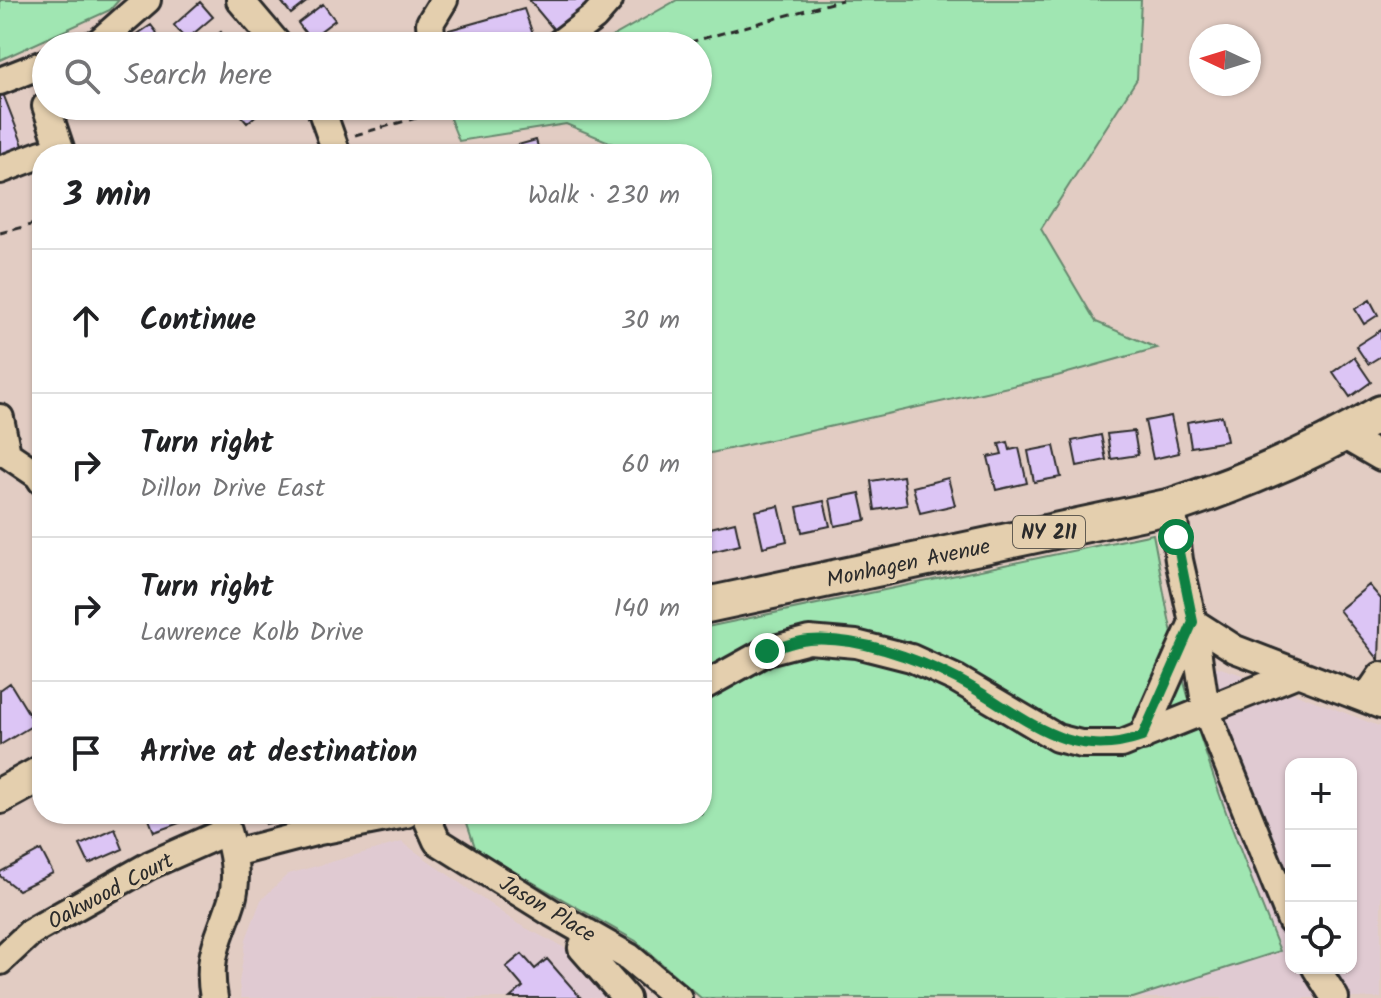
<!DOCTYPE html>
<meta charset="utf-8">
<style>
:root{--surface:#fff;--page:#f6f6f6;--text:#202124;--muted:#757577;--line:#e0e0e0}
body{margin:0;font-family:Kalam,sans-serif;background:var(--page);color:var(--text)}
.controls{position:absolute;right:24px;bottom:24px;display:grid;overflow:hidden;border-radius:16px;box-shadow:0 2px 6px #0004}
.controls button{width:72px;height:72px;display:grid;place-items:center;padding:0;border:0;border-bottom:2px solid var(--line);background:var(--surface);color:var(--text);font:40px sans-serif}
.compass{position:absolute;left:1189px;top:24px;width:72px;height:72px;border-radius:50%;background:var(--surface);box-shadow:0 2px 6px #0004;rotate:274deg}
.stop{position:absolute;width:24px;height:24px;margin:-18px;border:6px solid #0b8043;border-radius:50%;background:#fff}
.stop.end{background:#0b8043;border-color:#fff;box-shadow:0 2px 8px #0008}
.list{margin:0;padding:0;list-style:none}
h2{display:flex;justify-content:space-between;align-items:center;height:104px;margin:0;padding:0 32px;font-size:34px}
h2 small{font-size:26px;font-weight:400;color:var(--muted)}
.list li{display:grid;grid-template-columns:52px 1fr auto;gap:24px;align-items:center;box-sizing:border-box;height:144px;padding:0 32px;border-top:2px solid var(--line)}
.list b{display:block;font-size:30px;white-space:nowrap}
.list p{margin:0;font-size:26px;white-space:nowrap;color:var(--muted)}
.list em{font-size:26px;font-style:normal;color:var(--muted)}
.icon{flex:none;width:44px;height:44px;fill:none;stroke:currentColor;stroke-width:2;stroke-linecap:round;stroke-linejoin:round}
.map{position:relative;flex:none;width:1381px;height:998px;overflow:hidden}
.search{position:absolute;background:var(--surface);box-shadow:0 2px 6px #0004;left:32px;top:32px;width:680px;height:88px;display:flex;align-items:center;gap:20px;box-sizing:border-box;padding:0 28px;border-radius:44px;color:var(--muted);font-size:30px}
.panel{position:absolute;background:var(--surface);box-shadow:0 2px 6px #0004;left:32px;top:144px;width:680px;height:680px;border-radius:32px}
.map>svg:first-child{display:block}
.built{fill:#e0cad2;fill-rule:evenodd}
.green{fill:#a0e6b2;stroke:#66886e;stroke-width:2}
.building{fill:#dcc5f5;stroke:#2b2b2b;stroke-width:2}
.lines{fill:none;stroke-linecap:round;stroke-linejoin:round}
.minor-casing{stroke:#2b2b2b;stroke-width:32}
.major-casing{stroke:#2b2b2b;stroke-width:40}
.path{stroke:#2b2b2b;stroke-width:3;stroke-dasharray:8 6;stroke-linecap:butt}
.minor{stroke:#e4cfae;stroke-width:26}
.major{stroke:#e4cfae;stroke-width:34}
.route{stroke:#0b8043;stroke-width:10}
.labels{text-anchor:middle;stroke-width:8;stroke-linejoin:round;paint-order:stroke}
.shield{fill:#e4cfae;stroke:#625c52;stroke-width:2}
.shield-label{font-size:20px;font-weight:bold;fill:#2b2b2b}
.street-label{font-size:22px;fill:#2b2b2b;stroke:#e4cfae}
</style>
<div class="map">
<svg width="1381" height="998" viewBox="0 0 1381 998">
<rect width="100%" height="100%" fill="#e2ccc3"/>
<filter id="ink" filterUnits="userSpaceOnUse"><feTurbulence type="fractalNoise" baseFrequency=".0125" numOctaves="2"/><feDisplacementMap in="SourceGraphic" scale="16" xChannelSelector="R" yChannelSelector="G"/><feConvolveMatrix kernelMatrix="1 2 1 2 8 2 1 2 1" color-interpolation-filters="sRGB"/></filter>
<g filter="url(#ink)">
<path class="built" d="M1176,654l95,30 110,43v271h-248l147,-48 -59,-151zM1291,764h60v204h-60z
M402,842l116,82 94,48 28,26h-399l-2,-15 7,-44 15,-39 27,-26z"/>
<path class="green" d="M0,0h119l-9,10 -110,50z
M677,0h464l-4,79 -96,150 55,93 61,26 -100,28 -355,79v-301h-64l-72,-30 -107,17 -14,-35h253v-60h-102z
M1153,534c8,40 14,81 24,121 25,101 64,199 103,296l-147,47h-432l-65,-57 -160,-91 -12,-36h238v-186z"/>
<path class="building" d="M280,0h29l-18,14z
M529,0h64l-38,31z
M200,2l13,15 -27,23 -12,-15z
M323,4l12,16 -25,19 -12,-16z
M524,9l13,37h-98l-4,-12z
M151,25l6,8 -12,11 -9,-9z
M221,32l11,14h-30z
M2,91l22,57 -24,9v-65z
M236,106h31l-20,17 -13,-15z
M536,140l4,14h-54z
M1370,300l8,15 -14,9 -9,-15z
M1381,330v26l-13,8 -12,-18z
M1354,357l17,25 -21,15 -17,-25z
M1171,416l8,37 -26,6 -8,-38z
M1222,416l5,25 -36,6 -4,-25z
M1134,431l4,24 -27,4 -4,-25z
M1101,435l5,25 -29,6 -5,-25z
M1008,442l2,8 9,-2 8,35 -31,7 -8,-33 14,-3 -3,-10z
M1054,446l7,31 -27,5 -6,-31z
M903,476l4,29 -32,5 -4,-29z
M948,478l7,27 -35,8 -7,-26z
M860,493l6,27 -31,6 -5,-27z
M824,501l6,25 -28,6 -5,-25z
M779,506l8,35 -24,6 -8,-36z
M735,522l5,23 -38,9v-24z
M1369,585l12,14 -2,61 -40,-50z
M10,683l25,41 -35,21v-55z
M147,814h39l2,6 -34,12z
M263,814h28v5l-26,5z
M115,829l8,20 -34,15 -9,-19z
M41,850l12,23 -35,17 -18,-14v-4z
M522,954l13,15 12,-10 34,39h-71l13,-11 -17,-20z"/>
<g class="lines">
<defs>
<path id="minor" d="M240,0l39,46
M90,46l8,-3 49,-43
M432,46l-2,-23 14,-23
M556,46l38,-29 15,-17
M0,81l46,-18
M320,106l17,48
M43,154l17,-6 -14,-42
M0,170l42,-16
M0,418l7,36 31,21 4,6
M1343,435l38,22
M1172,506l7,54 14,62 13,88 85,211
M702,687l65,-36 42,-11 47,4 55,14 46,21 100,59 24,6h41l176,-71
M1366,698l15,-22
M1142,737l51,-115 42,27 146,56
M425,814l12,27 115,72 77,44 49,41
M234,853l85,-22 87,-17
M588,933l-6,15 44,50
M0,961l31,-29 119,-67 77,-34
M1316,968l19,30
M214,998c-8,-43 6,-59 18,-98 8,-28 -1,-60 -11,-86"/>
<path id="major" d="M702,606l470,-100c73,-24 143,-54 209,-93
M0,796l42,-23"/>
</defs>
<use href="#minor" class="minor-casing"/>
<use href="#major" class="major-casing"/>
<path class="path" d="M676,46l166,-46
M355,135l104,-29
M287,154l26,-7
M0,233l42,-11"/>
<use href="#minor" class="minor"/>
<use href="#major" class="major"/>
</g>
</g>
<g class="lines" filter="url(#ink)">
<path class="route" d="M767,651c14,-4 28,-10 42,-11 47,-4 107,18 148,39 64,33 107,85 185,58l51,-115 -17,-85"/>
</g>
<g class="labels">
<rect class="shield" x="1013" y="516" width="72" height="32" rx="6"/>
<g class="shield-label">
<text x="1049" y="539">NY 211</text>
</g>
<g class="street-label">
<text transform="translate(908 562) rotate(-12)" y="8">Monhagen Avenue</text>
<text transform="translate(110 890) rotate(-28)" y="8">Oakwood Court</text>
<text transform="translate(548 908) rotate(31)" y="8">Jason Place</text>
</g>
</g>
</svg>
<div class="controls">
<button>+</button>
<button>−</button>
<button><svg class="icon" aria-label="locate" viewBox="0 0 24 24"><circle cx="12" cy="12" r="6"/><path d="M12 2v4M12 18v4M2 12h4M18 12h4"/></svg></button>
</div>
<svg class="compass" viewBox="-18 -18 36 36"><path d="M0-13l5 13h-10z" fill="#e53935"/><path d="M0 13l5-13h-10z" fill="#757577"/></svg>
<div class="stop" style="left:1176px;top:537px"></div>
<div class="stop end" style="left:767px;top:651px"></div>
<div class="search"><svg class="icon" aria-label="search" viewBox="0 0 24 24"><circle cx="10" cy="10" r="6"/><path d="M15 15l6 6"/></svg>Search here</div>
<section class="panel">
<h2>3 min<small>Walk · 230 m</small></h2>
<ul class="list">
<li><svg class="icon" aria-label="ahead" viewBox="0 0 24 24"><path d="M12 20V5M6 11l6-6 6 6"/></svg><div><b>Continue</b></div><em>30 m</em></li>
<li><svg class="icon" aria-label="right" viewBox="0 0 24 24"><path d="M7 20v-9h11M14 6l5 5-5 5"/></svg><div><b>Turn right</b><p>Dillon Drive East</p></div><em>60 m</em></li>
<li><svg class="icon" aria-label="right" viewBox="0 0 24 24"><path d="M7 20v-9h11M14 6l5 5-5 5"/></svg><div><b>Turn right</b><p>Lawrence Kolb Drive</p></div><em>140 m</em></li>
<li><svg class="icon" aria-label="arrive" viewBox="0 0 24 24"><path d="M6 21V4h12l-3 4 3 4H6"/></svg><div><b>Arrive at destination</b></div></li>
</ul>
</section>
</div>
